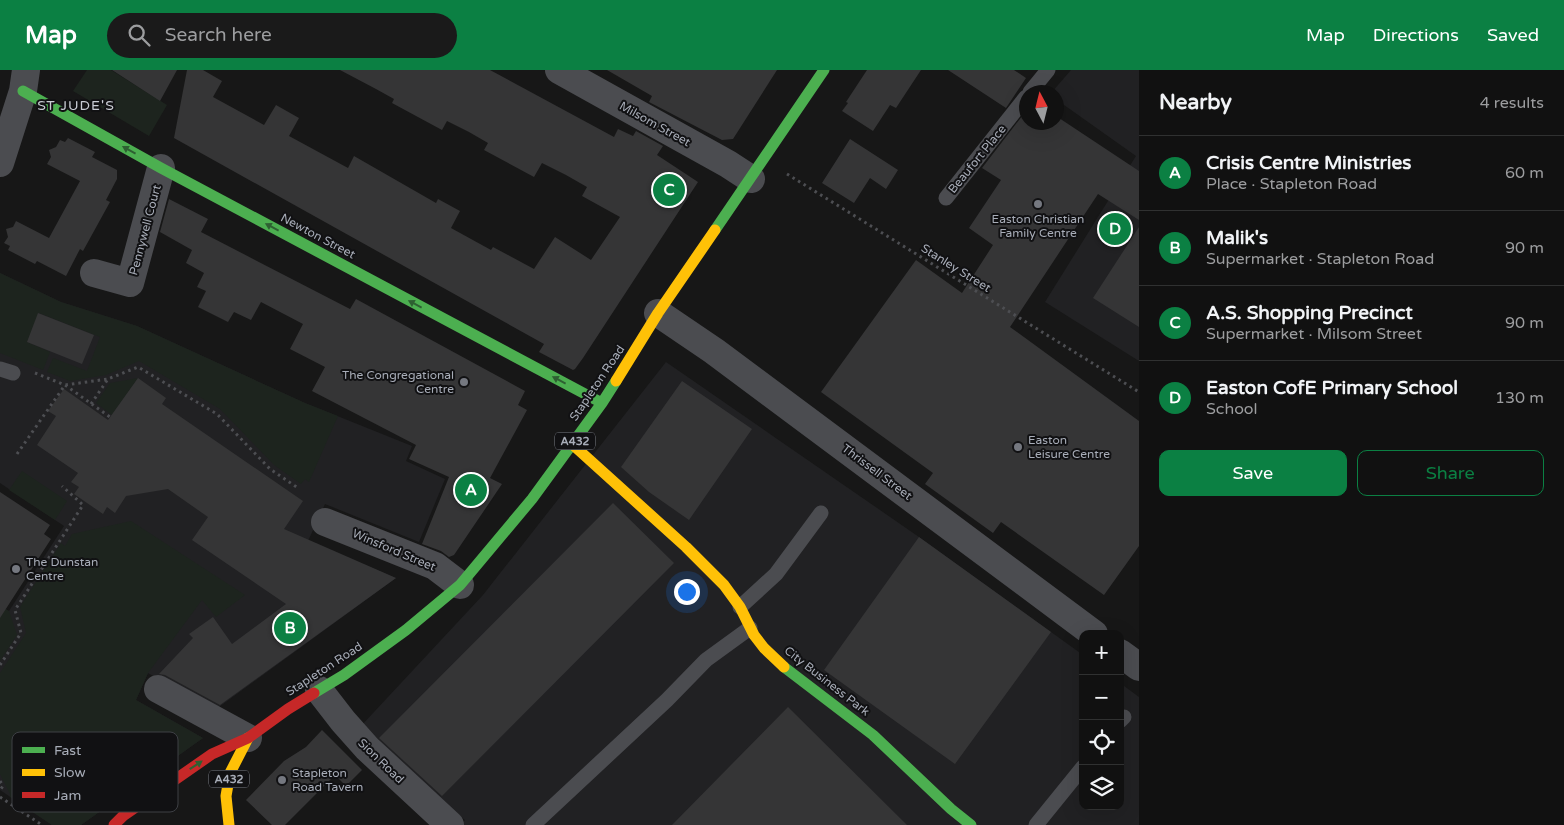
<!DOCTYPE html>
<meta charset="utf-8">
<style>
:root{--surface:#111;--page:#1a1a1a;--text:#f1f3f6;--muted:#9c9d9f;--line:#303131;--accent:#0b8043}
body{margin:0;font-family:"Varela Round",sans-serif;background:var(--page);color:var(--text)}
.controls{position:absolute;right:15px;bottom:15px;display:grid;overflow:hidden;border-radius:10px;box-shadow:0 5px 20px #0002}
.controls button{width:45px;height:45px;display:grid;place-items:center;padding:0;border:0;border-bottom:1px solid var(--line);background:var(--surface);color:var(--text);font:25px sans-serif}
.compass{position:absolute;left:1019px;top:15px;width:45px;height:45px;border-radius:50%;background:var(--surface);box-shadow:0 5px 20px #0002;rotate:353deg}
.you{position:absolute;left:686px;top:521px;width:18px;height:18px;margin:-12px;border:4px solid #fff;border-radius:50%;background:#1a73e8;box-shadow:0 0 0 8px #1a73e833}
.badge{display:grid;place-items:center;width:32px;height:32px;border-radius:50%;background:var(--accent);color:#fff;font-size:16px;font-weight:700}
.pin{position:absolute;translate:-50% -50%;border:2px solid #fff;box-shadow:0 1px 5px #0006}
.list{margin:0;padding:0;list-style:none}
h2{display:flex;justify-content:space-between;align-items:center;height:65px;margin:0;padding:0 20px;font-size:21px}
h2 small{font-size:16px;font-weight:400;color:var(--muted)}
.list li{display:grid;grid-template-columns:32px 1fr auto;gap:15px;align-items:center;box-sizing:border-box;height:75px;padding:0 20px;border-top:1px solid var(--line)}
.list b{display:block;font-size:19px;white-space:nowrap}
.list p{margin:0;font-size:16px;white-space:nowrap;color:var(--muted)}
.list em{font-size:16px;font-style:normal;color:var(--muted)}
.actions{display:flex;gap:10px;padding:15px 20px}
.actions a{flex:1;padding:11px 0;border:1px solid var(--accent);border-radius:10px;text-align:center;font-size:18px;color:var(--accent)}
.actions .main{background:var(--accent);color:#fff}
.icon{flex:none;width:28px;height:28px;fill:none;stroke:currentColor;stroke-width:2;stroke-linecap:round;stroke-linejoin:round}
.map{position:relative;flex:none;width:1139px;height:755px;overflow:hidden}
header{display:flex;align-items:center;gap:30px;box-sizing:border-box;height:70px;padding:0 25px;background:var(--accent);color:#fff}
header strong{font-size:24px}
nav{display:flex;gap:28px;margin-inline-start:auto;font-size:18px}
.search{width:350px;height:45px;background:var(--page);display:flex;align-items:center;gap:12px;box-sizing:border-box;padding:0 18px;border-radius:28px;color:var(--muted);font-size:19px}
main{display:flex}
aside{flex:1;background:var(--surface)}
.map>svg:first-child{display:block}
.built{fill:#212123}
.green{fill:#1d241e}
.building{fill:#353536}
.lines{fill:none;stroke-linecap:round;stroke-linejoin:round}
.path{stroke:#4d4e52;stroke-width:3;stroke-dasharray:2.5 4;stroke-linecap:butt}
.lane{stroke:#4b4c50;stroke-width:15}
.street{stroke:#4b4c50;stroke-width:28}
.fast{stroke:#4caf50;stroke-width:11}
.slow{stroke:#ffc107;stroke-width:11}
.jam{stroke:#c62828;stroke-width:11}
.oneway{fill:#2e6032}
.poi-dot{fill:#757880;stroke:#111113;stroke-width:2}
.labels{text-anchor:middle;stroke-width:4;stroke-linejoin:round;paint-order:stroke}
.shield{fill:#111113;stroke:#7b7e86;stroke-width:1}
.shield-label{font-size:11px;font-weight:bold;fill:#a8adb8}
.street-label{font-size:12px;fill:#a8adb8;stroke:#111113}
.poi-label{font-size:12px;fill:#a8adb8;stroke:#111113;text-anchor:start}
.neighbourhood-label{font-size:14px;letter-spacing:1px;fill:#c9ccd4;stroke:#111113}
.key{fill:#111113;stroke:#3e4045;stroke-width:1}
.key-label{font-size:14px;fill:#a8adb8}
</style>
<header>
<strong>Map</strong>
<div class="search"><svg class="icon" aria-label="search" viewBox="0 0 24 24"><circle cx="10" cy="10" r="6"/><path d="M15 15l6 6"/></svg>Search here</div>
<nav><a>Map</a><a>Directions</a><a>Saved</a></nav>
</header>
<main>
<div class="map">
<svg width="1139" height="755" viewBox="0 0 1139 755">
<rect width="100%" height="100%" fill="#171717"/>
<path class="built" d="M1071,0h68v291l-94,-59 91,-146 -79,-56 -1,-8h-4z
M0,203l61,29 76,24 168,77 107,43 -6,15 39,18 -26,63 -94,-38 -17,37 88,37 -184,134 -64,-39 -12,27 67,38 -122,87h-29l-52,-35v-184l9,5 55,-85 -64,-43z
M666,292l253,175 164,118v151h37v-123l19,14v128h-678l4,-5 -26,-21 -61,-60 -17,-13 122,-131z"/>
<path class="green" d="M87,0h24l56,35 -18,31 -76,-45z
M0,203l61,29 76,24 168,77 33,13 -29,66 -4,-3 -4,5 -27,-19 -54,-56 -81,-48 -33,14 -36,6 -23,-9 6,-14 34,13 13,-34 -61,-24 -12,29 23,10 -7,18 -43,-17z
M138,308l-26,37 -16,-12 14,-20z
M22,401l45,30 -12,19 -46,-30z
M131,451l114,74 -29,22 -14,-17 -54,73 -12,27 67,38 -122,87h-29l-42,-28v-3l-10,-20v-101l26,-40 -6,-26 41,-64 4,3 7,-12z
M0,536l9,5 8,24 -17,26z"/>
<path class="building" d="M112,0h65l-17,31z
M187,0h16l19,11 -9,16 51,28 12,-20 23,13 -10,18 59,32 6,-12 82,47 2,-4 22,12 -9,17 40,22 2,-3 41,22 21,-32 36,23 29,-43 -38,-21 5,-9 -21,-12 -24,-12 -8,14 -50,-27 4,-7 -19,-11 -22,-11 -5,9 -50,-27 2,-4 -18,-10 -36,-19h150l124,67 4,-8 15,7 3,-5 27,15 -6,9 41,27 -115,176 -8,11 -2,1 -34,-18 5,-8 -370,-206z
M607,0h170l-44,69 -11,1 -73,-38 3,-6z
M867,0h54l-25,38 -6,-3 -17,26 -31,-20 6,-8 -2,-1z
M948,0h66l12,8 -20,30z
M1026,41v11h30v-6l83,55v49l-41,-26 -88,133 129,94v125l-35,49 -103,-73 -8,11 -68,-49 8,-11 -112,-81 95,-132 46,33 31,-48 -24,-17 32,-48 -19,-12z
M68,68l27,14 -3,5 25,13v9l-11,21 4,2 -27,49 -3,-2 -14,27 -29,-15 -2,3 -27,-14 2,-4 -6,-3 4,-6 -2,-8 7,-2 3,-6 33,17 31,-57 -33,-17 4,-7 -2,-7 7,-3 4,-7 5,2z
M850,69l48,31 -12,19 -16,-11 -16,25 -32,-20z
M169,129l39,20 -7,13 149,77 6,-10 169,92 -7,14 9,5 -37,68 12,6 -48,71 -5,2 -8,-6 -19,-7 27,-67 -40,-18 7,-14 -104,-54 13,-24 -35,-18 13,-25 -42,-22 -10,18 -17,-8 -6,10 -30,-15 8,-16 -9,-4 7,-14 -18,-10 6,-13 -32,-18z
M1139,157v100l-46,-29z
M38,243l56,22 -12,29 -55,-22z
M138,308l28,20 -4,6 141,97 -19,28 112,49 -176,127 -55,-30 -6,-1 34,-36 -4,-4 24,-17 19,27 54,-40 -94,-64 16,-23 -40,-28 -42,7 -11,17 -8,-6 -4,7 -29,-20 5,-7 -8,-5 7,-9 -41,-28 19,-29 -8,-5 16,-22 44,31z
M682,311l70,48 -63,91 -40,-28 -28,-25z
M0,422l50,33 -6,9 7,5 -51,79z
M613,433l61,60 -232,233 -63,-58z
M919,467l132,95 -96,132 -131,-94z
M788,637l119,118h-235z
M322,660l40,40 -16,16 -11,-11 -50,50h-13l-26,-25 38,-39 22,-14z"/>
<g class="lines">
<path class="path" d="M787,104l352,218
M35,303l30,12 45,32
M91,334l17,-25 30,-12 79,47 53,55 28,19
M17,384l48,-69 43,-6
M0,595l21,-32 -6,-23 68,-105 -21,-19
M0,711l3,5 -3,4
M0,727l42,28"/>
<path class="lane" d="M1030,22l18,-22
M946,128l80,-101
M0,299l13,4
M740,537l36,-33 45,-61
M1120,651l4,-4
M533,755l134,-125 39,-40 44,-32
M1036,755l47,-58"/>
<path class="street" d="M559,0l169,94 23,15
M0,93l23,-72 3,-21
M94,203l36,10 31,-115
M658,243l56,38 380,283
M325,452l110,44 25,19
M1120,583l19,14
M158,619l90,49
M319,620l24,31 24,27 83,77"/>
<path class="fast" d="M23,21l138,77 441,235
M715,160l109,-160
M784,597l89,68 78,74 20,16
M314,623l30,-18 62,-45 54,-45 72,-86 70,-96 14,-22"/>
<path class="slow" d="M616,311l42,-68 57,-83
M572,374l114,103 38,38 16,22 14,28 10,13 20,19
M229,755l-3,-29 4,-23 18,-35"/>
<path class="jam" d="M114,755l9,-9 89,-62 36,-16 40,-29 26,-16"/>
</g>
<defs><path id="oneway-solid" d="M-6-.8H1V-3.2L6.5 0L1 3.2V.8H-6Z" transform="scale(1.25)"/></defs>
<g class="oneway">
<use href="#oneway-solid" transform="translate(129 80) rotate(-151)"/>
<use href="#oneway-solid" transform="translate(272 157) rotate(-152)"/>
<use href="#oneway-solid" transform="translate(415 234) rotate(-152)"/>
<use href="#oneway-solid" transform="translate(559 310) rotate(-152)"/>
<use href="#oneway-solid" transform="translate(196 695) rotate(-33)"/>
</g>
<g class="poi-dot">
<circle cx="1038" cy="134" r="5"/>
<circle cx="464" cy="312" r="5"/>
<circle cx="1018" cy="377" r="5"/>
<circle cx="16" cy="499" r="5"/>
<circle cx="282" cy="710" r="5"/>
</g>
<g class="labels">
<g class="shield">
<rect x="555" y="362.5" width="40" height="17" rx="4"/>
<rect x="209" y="700.5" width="40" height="17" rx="4"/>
</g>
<g class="shield-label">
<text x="575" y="375">A432</text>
<text x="229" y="713">A432</text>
</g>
<g class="street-label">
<text transform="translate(655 54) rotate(29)" y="4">Milsom Street</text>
<text transform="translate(977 89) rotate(-51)" y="4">Beaufort Place</text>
<text transform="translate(145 160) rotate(-75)" y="4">Pennywell Court</text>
<text transform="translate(318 166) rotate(28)" y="4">Newton Street</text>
<text transform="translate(956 198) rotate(32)" y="4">Stanley Street</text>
<text transform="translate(597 313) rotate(-56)" y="4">Stapleton Road</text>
<text transform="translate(877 402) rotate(37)" y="4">Thrissell Street</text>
<text transform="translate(394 480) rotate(23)" y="4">Winsford Street</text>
<text transform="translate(324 599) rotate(-33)" y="4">Stapleton Road</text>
<text transform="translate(827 611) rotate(38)" y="4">City Business Park</text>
<text transform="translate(381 691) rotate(44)" y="4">Sion Road</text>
</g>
<g class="poi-label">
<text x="1038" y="153" text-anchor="middle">Easton Christian<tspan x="1038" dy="14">Family Centre</tspan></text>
<text x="454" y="309" text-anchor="end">The Congregational<tspan x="454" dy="14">Centre</tspan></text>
<text x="1028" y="374">Easton<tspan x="1028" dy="14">Leisure Centre</tspan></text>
<text x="26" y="496">The Dunstan<tspan x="26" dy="14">Centre</tspan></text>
<text x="292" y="707">Stapleton<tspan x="292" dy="14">Road Tavern</tspan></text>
</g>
<g class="neighbourhood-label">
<text x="76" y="40">ST JUDE'S</text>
</g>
</g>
<rect x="12" y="662" width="166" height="80" rx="8" class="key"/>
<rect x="22" y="677" width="23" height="6" fill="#4caf50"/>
<rect x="22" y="699" width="23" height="7" fill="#ffc107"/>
<rect x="22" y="722" width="23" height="6" fill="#c62828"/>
<g class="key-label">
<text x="54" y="685">Fast</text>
<text x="54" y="707">Slow</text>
<text x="54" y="730">Jam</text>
</g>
</svg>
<div class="controls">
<button>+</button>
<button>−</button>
<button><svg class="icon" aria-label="locate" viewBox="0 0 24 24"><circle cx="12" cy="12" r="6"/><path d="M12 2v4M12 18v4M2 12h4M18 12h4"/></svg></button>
<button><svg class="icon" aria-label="layers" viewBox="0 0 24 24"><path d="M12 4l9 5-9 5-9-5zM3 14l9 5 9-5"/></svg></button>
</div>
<svg class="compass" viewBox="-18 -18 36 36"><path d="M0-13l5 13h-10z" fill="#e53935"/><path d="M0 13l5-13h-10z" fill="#9c9d9f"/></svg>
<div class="you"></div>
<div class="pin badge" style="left:471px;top:420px">A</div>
<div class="pin badge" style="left:290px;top:558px">B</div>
<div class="pin badge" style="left:669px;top:120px">C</div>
<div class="pin badge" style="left:1115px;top:159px">D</div>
</div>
<aside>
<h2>Nearby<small>4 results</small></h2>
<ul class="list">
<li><span class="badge">A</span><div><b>Crisis Centre Ministries</b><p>Place · Stapleton Road</p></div><em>60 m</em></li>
<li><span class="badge">B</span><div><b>Malik's</b><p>Supermarket · Stapleton Road</p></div><em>90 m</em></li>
<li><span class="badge">C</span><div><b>A.S. Shopping Precinct</b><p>Supermarket · Milsom Street</p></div><em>90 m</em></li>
<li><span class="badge">D</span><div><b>Easton CofE Primary School</b><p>School</p></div><em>130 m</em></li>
</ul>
<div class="actions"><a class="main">Save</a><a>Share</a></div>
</aside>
</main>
